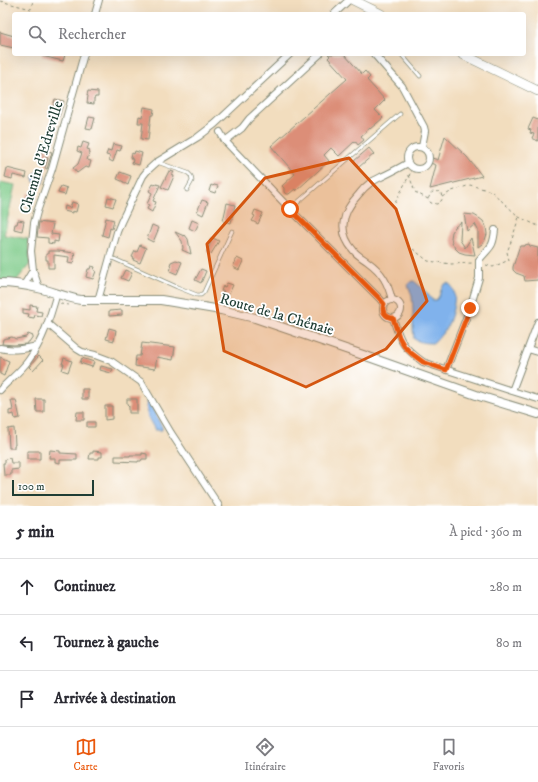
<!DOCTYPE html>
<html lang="fr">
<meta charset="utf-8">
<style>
:root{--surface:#fff;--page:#f2f2f3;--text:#2b2b33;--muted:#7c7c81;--line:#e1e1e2;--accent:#ea580c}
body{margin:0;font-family:"IM FELL DW Pica",serif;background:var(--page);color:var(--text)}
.scale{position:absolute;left:12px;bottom:10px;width:82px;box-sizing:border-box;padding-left:4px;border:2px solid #1f3d34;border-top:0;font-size:11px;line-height:14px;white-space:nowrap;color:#1f3d34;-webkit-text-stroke:3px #fff;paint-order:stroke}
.stop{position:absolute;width:12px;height:12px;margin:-9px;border:3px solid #ea580c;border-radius:50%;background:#fff}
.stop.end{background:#ea580c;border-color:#fff;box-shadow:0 1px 4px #0008}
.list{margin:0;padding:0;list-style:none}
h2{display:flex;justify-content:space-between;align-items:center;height:52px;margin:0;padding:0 16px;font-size:17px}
h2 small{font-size:13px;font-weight:400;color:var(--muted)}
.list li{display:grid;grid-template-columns:26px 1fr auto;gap:12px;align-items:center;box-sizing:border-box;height:56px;padding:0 16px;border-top:1px solid var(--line)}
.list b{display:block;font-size:15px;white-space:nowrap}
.list em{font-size:13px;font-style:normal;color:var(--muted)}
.icon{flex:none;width:22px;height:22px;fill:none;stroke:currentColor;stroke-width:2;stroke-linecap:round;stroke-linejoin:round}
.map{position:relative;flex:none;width:538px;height:506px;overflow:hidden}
.search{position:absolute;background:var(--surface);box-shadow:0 4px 16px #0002;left:12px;right:12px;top:12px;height:44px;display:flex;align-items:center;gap:10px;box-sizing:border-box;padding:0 14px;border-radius:4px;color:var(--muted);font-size:15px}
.sheet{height:220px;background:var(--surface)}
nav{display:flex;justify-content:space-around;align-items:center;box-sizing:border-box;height:56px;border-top:1px solid var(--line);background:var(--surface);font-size:11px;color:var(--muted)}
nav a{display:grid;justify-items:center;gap:2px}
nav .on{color:var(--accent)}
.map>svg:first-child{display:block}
.green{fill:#7ecb89;stroke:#4e845e}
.water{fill:#80b2ec;stroke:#507890}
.building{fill:#dc8e78}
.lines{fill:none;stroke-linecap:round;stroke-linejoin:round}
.lane-casing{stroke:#888d79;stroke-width:4.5}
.street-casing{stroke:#888d79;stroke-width:8}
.secondary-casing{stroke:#888d79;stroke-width:10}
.primary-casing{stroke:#888d79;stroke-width:10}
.path{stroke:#888d79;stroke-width:1;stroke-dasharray:3 3;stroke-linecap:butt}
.lane{stroke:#fff;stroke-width:3}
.street{stroke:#fff;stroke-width:6}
.secondary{stroke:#fff;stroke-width:8}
.primary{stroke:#fff;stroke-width:9}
.route{stroke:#ea580c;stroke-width:5}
.marked{fill:#d45610;fill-opacity:0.2;stroke:#d45610;stroke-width:3;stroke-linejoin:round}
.labels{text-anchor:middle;stroke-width:3.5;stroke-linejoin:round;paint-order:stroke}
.street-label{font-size:15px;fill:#1f3d34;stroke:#fff}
</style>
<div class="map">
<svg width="538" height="506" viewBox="0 0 538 506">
<rect width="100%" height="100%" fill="#fff"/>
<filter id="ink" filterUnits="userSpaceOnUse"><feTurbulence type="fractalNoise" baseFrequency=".025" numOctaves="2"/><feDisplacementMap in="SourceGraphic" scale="8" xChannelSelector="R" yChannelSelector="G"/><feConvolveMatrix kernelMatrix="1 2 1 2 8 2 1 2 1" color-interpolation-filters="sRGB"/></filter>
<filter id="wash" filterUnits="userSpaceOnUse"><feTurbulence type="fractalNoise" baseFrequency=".012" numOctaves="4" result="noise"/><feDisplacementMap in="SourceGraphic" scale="16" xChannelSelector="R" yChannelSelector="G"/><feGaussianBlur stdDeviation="0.9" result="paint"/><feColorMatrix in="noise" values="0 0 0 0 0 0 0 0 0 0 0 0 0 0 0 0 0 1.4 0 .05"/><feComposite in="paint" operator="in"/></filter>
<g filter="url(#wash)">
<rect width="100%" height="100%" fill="#f2ddbe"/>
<path class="green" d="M0,182l15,3 -11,50 24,4 2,25 -14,17h-16z"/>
<path class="water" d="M36,172h3l6,3 -2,9 -9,-2 -1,-5z
M414,281c7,6 13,11 18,19h4c6,-5 3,-14 11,-17 13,4 6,29 2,39 -3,8 -9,14 -15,21 -8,0 -13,0 -20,-4 -2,-14 0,-28 -2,-42 0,-4 -3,-7 -4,-12l2,-3z
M148,400l14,27v3h-7c-6,-11 -11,-16 -7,-30z"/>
<g id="blocks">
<path class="building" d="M0,32l14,4v12l-14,-3z
M42,54h20l3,1 -2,6 -21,-5z
M328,54h16l18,20 3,-3 5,6 -3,3 18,20 -10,10 8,8 -13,11v-1l-9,8 3,4 -6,5 -3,-4 -16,15 -8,-8 -7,7 5,6 -33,30 -1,-2 -6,5h-3l-2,-2v-4l-2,-2 13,-12 -24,-28 76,-67 -19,-21 2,-2z
M88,91l10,1v5h-3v1h-1v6l-7,-1 1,-7 -1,-1z
M55,99l9,2 -5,16 -7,-2 1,-4 -1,-1z
M144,107l10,2 -1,6h-2l-3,25 -7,-1 2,-16h-5l1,-7 3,1z
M89,117l6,1 -3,11 -6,-1z
M533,118l5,2v21l-6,-3 2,-4 -4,-1 1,-3 -3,-1z
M445,136l22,21 15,19 -52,13 6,-24 -6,-2 2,-5 6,2z
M83,142l6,2 -2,5 3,1 -3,10 4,1 -2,7 -4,-1 -8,6 -4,-5 5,-4 4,-11 -5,-2 1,-4 3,1z
M113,144l9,2 -2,5 -3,-1 -4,12 -4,-2 1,-4 -4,-1 2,-5 3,1z
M44,147l4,1 -1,3 5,1 -5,17 -2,-1 3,-10 -7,-3z
M369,148l5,6 -15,13 -5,-6z
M135,151l7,2 -3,12 -7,-2 1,-3 -2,-3 1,-4 2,1z
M7,168l20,5 -1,5 -13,-3 -1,4 -7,-2z
M169,171l5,1 -2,3 2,1 -6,14 -7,-3z
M120,172l11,4 -3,9 -4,-2v-1l-7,-3z
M153,184l2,1 1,-1 4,1 -7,16 3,1 -4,10 -5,-3 2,-4 -2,-1 5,-11 -3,-2z
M211,185l2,1 1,-1 4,1 -3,7 -6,-2z
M61,186l6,2 -2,7 -7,-2z
M28,193l6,3 -4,9 -6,-3z
M108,197l8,2 -3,8 -7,-2z
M202,200l6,2 -5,13 -6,-3z
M72,202l6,2 -2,8 -4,-1v2l-8,-2 1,-5 5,2z
M227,203l8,2 -4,18 -8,-2z
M255,210l8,3 -5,11 -6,-3 3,-5 -2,-1z
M464,214l10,1 5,3 4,3 3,6 1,7 -2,6 -3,4 -4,3v-17l-3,-6 -8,7z
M106,218l8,2 -2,9 -2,-1 -2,9 -6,-2z
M18,220l6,1 -2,10 -8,-2 1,-5h2z
M192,220l7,3 -4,8 -6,-3z
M39,222l14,2 -2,10 8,1 -1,7 -4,-1v3l-6,-1v-5l-11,-1z
M461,222l-1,18 5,8 6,-10 4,17 -10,-1 -6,-2 -4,-4 -3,-5 -1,-5 1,-6 3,-5z
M152,225l7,3 -6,14 -6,-3z
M175,232l9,4 1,-1 3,4 3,15 -9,-4 1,-2 -1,-7z
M213,238l6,3 -8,13 -4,-2 4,-10 -1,-2 1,-1z
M529,244l1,2 8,2v32l-13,1 -1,-5 -8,-3 -3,-3v-3l6,-19 1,-2h5v-1z
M140,245l6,3 -6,15 -7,-3 1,-2 -2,-1 3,-6 2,1z
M48,251h10l17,2 -2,11 -5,-1 1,-6 -15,-2v13h-6v-8h-2v-6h2z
M237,258l6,3 -4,9 -6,-3z
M176,260l6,2 -5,12 -7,-3 1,-3 -1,-3 1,-3z
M91,266l4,1 -1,3 2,1 -3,8 -7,-2 2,-8h2z
M201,269l5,2 -5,12 -6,-3z
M125,270l7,3 -4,8 -7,-3z
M227,283l6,2 -5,11 -6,-2 2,-3h-3l2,-5 2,1z
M30,305l7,1 -1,5 6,1 -1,4 -6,-1 -1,3 -6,-1 1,-3 -6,-1v-4l7,1z
M122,310v5l-13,1v-5z
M109,328l7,2 -2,11 -8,-2z
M28,334l5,2 -4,6h-2v2l-13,1 -12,-1 1,-5 9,-2 4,2 10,-2z
M142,343l33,4 -2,13 -16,-3 -2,12 -20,-3 1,-10h4z
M39,356l4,4 -10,11 -4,-4z
M0,357l9,4 -5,15 -4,-2z
M64,358l8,3 -4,11 -6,-2 2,-6h-2z
M82,358l12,4 -2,5 -12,-4z
M101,366l12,3 -2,4 -11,-3z
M82,389h6v10h-6z
M36,399h8v13h-7z
M127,399h10v14h-8v-7l-2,-2z
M11,400h5l4,18 -5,1 -1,-5 -5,1v-4l4,-1z
M105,406h7v13l-7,1z
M77,412h7v8h-8z
M87,422h8v5h-8z
M14,428l1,17h-1v3h-5l-1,-19z
M50,450l10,1v2l17,1v6h-17v3l-5,-1v-4h-6z
M27,451h13v8h-13z
M93,451l9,1v5h-3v2h-10l1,-6h3z
M142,453l5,1v5h-5l-1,2h-3v1l-23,-1v-5h15v-1h12z
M10,458l1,5h8v6l-8,1v5h-7l-1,-12h2v-4z"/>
</g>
</g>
<g filter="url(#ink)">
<use href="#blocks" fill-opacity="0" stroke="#888d79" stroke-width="1"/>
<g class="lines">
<defs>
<path id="lane" d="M401,54l19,22
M157,162l31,11 3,3 1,5 -5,9
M290,209l110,-95
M110,257l67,30 20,8h4l3,-3 28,-61"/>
<path id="street" d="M95,14l4,-14
M334,14l15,-14
M374,54l28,32 22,41 1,4 -3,16
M220,132l5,9 65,68 90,90 4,5
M225,141l17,-13 7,-9 71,-65
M407 158a11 11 0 1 1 22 0a11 11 0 1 1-22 0Z
M24,285l9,-15
M39,288l-6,-18 -2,-19 3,-28 3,-11 15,-43 32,-115
M383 309a9 9 0 1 1 18 0a9 9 0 1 1-18 0Z
M99,300v-3l18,-65 4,-10 22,-46 4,-5 10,-9 41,-25 17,-13 75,-70
M392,300c-4,-17 -10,-28 -24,-38 -5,-4 -10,-6 -14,-11 -18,-20 -11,-40 5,-57 3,-4 7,-8 11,-11 3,-2 7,-4 11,-6 9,-4 18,-9 27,-14
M393,318c7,24 10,29 30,44l89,29 26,8
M48,324l29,25 5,3 13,3 16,6 30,21 30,51 48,73
M0,348c13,3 24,1 37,-2
M528,349l10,3
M446,370l24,-62 9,-30v-18c11,-14 14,-11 16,-30
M0,390c9,-10 20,-18 28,-29 15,-20 22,-44 29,-68
M512,391l26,-69"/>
<path id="secondary" d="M0,283c13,0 25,2 38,5 14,3 28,10 43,12h80l60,10 34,8 111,38 113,40 59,18"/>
<path id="primary" d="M353,0l28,14
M462,54l76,37"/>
</defs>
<use href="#lane" class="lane-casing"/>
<use href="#street" class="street-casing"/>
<use href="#secondary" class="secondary-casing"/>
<use href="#primary" class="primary-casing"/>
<path class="path" d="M0,1l31,8 2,-9
M409,175l6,17 13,7 3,4 6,1 5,-4 -1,-8c-9,-1 -9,-1 -13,7
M442,197l10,-6 18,-6 21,6 28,26 19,9
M395,203l18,-35
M413,249l15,12 23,3 21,-1
M486,265l7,2 16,-7 -2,-8 5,-13 7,-22
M60,304l9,1"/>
<use href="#lane" class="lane"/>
<use href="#street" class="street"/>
<use href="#secondary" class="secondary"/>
<use href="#primary" class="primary"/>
</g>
</g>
<g class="lines" filter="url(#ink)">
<path class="route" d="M290,209l90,90 4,5c-3,7 1,13 9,14l6,19 5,9 7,7 12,9 23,8 24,-62"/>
</g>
<path class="marked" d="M349,158l47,51 31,92 -41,48 -80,38 -82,-36 -17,-107 58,-66z"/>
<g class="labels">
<g class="street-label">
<text transform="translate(41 157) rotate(-73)" y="5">Chemin d'Edreville</text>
<text transform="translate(277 314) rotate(16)" y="5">Route de la Chênaie</text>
</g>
</g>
</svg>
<div class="scale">100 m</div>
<div class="stop" style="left:290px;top:209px"></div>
<div class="stop end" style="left:470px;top:308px"></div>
<div class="search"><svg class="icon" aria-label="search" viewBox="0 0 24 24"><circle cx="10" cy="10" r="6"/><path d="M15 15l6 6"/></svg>Rechercher</div>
</div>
<section class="sheet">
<h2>5 min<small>À pied · 360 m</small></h2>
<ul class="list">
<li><svg class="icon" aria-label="ahead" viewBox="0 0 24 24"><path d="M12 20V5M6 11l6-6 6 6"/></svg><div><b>Continuez</b></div><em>280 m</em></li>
<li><svg class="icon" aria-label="left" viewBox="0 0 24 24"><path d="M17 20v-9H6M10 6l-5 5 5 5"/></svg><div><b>Tournez à gauche</b></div><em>80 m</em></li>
<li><svg class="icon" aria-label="arrive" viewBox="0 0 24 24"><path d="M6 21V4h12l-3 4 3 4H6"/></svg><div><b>Arrivée à destination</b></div></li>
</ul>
</section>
<nav>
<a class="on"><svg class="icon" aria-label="map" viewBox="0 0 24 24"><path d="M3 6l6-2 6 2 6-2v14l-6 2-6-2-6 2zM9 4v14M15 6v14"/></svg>Carte</a>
<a><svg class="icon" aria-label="directions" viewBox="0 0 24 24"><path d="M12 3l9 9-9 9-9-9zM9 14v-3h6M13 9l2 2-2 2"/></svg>Itinéraire</a>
<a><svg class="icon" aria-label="saved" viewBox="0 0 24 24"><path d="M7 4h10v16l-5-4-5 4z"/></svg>Favoris</a>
</nav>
